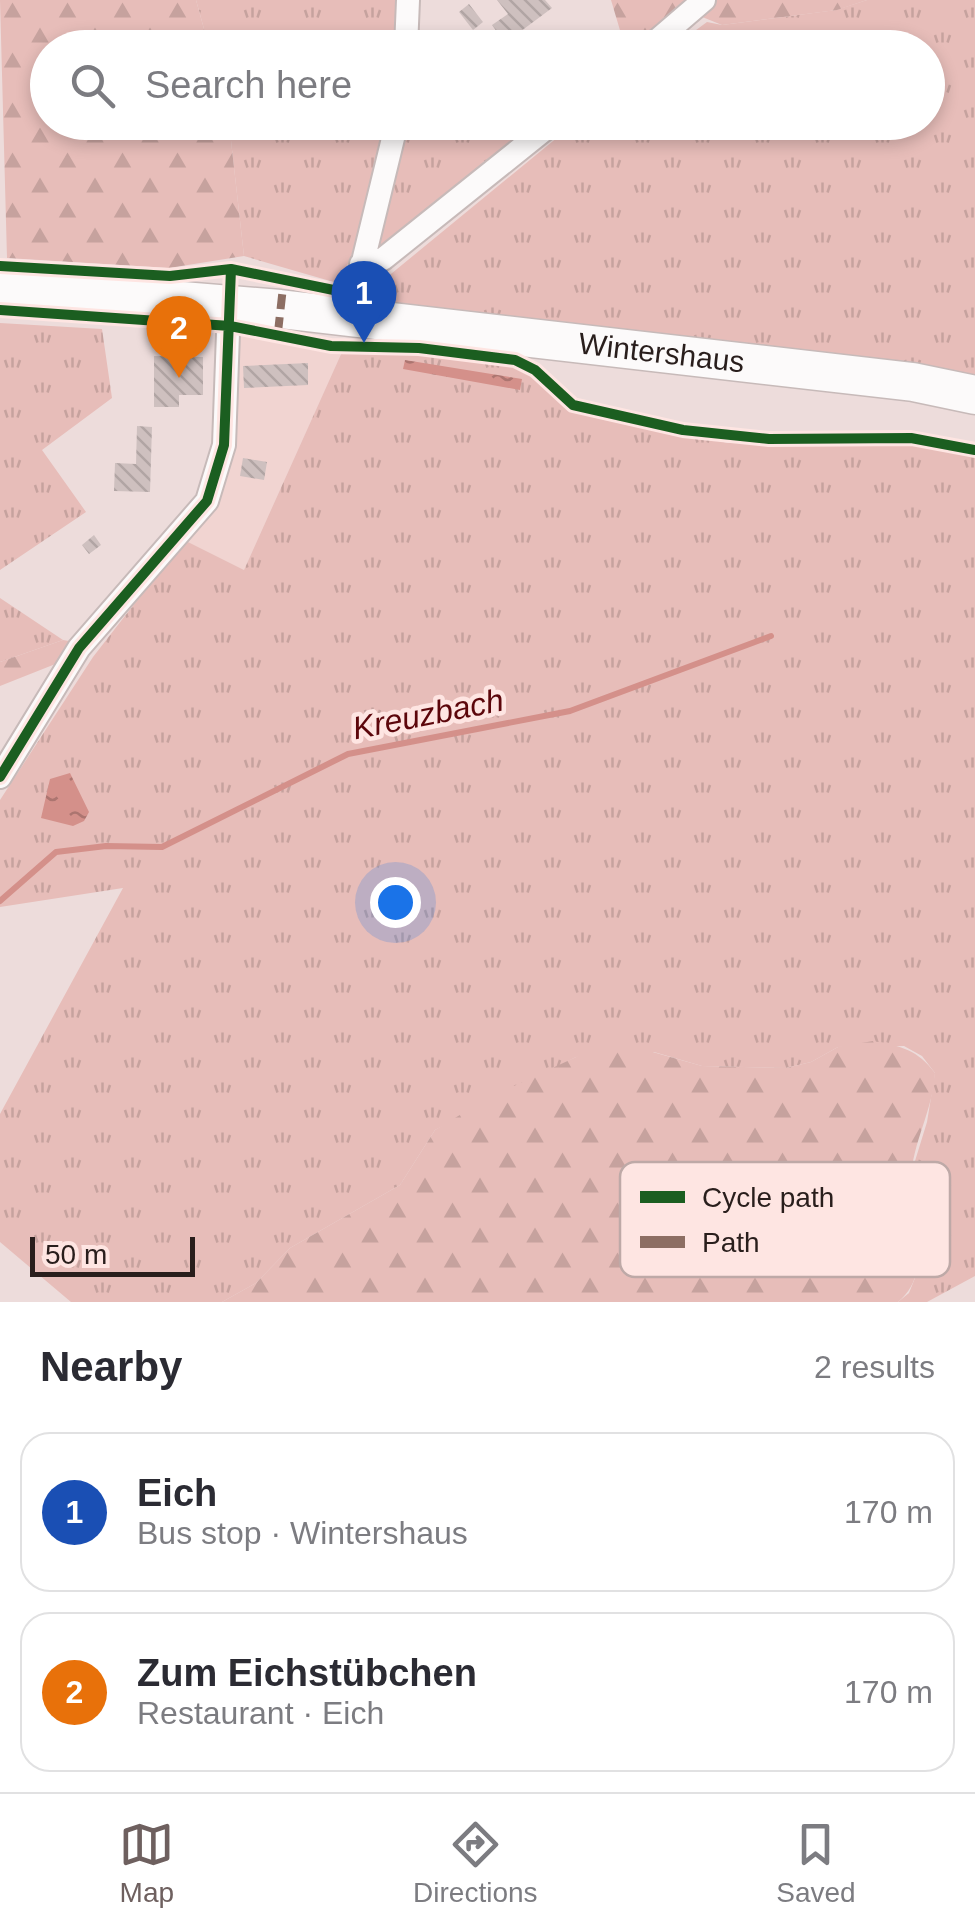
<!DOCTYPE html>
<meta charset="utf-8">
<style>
:root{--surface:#fff;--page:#f2f2f3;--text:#2b2b33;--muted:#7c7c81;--line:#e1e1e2;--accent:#6e605f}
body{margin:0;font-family:Helvetica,sans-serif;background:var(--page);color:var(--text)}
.scale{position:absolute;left:30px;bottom:25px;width:165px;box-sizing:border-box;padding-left:10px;border:5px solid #291e1c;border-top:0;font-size:28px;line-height:35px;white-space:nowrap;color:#291e1c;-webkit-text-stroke:8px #fee5e2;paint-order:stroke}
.you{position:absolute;left:395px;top:902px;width:35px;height:35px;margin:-25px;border:8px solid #fff;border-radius:50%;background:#1a73e8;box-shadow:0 0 0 15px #1a73e833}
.badge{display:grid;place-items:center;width:65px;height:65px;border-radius:50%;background:var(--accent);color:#fff;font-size:32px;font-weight:700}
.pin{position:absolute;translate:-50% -82px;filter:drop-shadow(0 2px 5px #0008)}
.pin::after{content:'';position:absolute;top:52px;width:35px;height:30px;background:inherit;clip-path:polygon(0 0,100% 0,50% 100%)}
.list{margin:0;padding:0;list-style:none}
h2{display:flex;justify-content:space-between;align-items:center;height:130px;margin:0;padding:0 40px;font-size:42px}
h2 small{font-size:32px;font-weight:400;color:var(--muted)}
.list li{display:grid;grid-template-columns:65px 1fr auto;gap:30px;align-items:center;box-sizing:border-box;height:160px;margin:0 20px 20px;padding:0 20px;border:2px solid var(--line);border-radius:30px}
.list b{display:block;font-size:38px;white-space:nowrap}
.list p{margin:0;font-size:32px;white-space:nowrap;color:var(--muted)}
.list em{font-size:32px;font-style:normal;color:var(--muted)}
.icon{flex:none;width:55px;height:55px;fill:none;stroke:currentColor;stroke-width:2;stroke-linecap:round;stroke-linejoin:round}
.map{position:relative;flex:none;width:975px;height:1302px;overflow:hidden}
.search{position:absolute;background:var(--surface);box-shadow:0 5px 15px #0003;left:30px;right:30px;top:30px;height:110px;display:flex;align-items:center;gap:25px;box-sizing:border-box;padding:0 35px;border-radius:55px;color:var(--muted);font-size:38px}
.sheet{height:490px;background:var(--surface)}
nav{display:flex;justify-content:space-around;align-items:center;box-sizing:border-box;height:140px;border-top:2px solid var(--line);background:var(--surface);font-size:28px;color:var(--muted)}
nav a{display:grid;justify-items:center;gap:5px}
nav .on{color:var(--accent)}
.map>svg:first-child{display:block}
.built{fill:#f1d4d1}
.grass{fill:url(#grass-tufts)}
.forest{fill:url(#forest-firs)}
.water{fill:url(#water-ripples)}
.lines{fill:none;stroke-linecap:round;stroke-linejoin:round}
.stream{stroke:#d4908a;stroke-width:6}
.building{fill:url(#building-back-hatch)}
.street-casing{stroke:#c7bab9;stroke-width:26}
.primary-casing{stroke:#c7bab9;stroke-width:41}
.street{stroke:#fcfafa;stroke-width:22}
.primary{stroke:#fcfafa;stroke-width:38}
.quiet{stroke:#8d6e63;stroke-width:8;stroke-dasharray:15 8;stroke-linecap:butt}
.cycleway-casing{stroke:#fee5e2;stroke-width:16}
.cycleway{stroke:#1b5e20;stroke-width:10}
.labels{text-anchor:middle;stroke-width:9;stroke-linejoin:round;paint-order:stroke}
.street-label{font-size:30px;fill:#291e1c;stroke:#fee5e2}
.water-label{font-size:32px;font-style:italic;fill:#5c060b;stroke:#fee5e2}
.key{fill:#fee5e2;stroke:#bea9a7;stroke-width:2.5}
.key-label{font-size:28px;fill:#291e1c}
</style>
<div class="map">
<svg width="975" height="1302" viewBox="0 0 975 1302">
<defs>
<pattern id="grass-tufts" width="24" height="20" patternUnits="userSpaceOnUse" patternTransform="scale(2.5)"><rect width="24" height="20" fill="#e7bdb9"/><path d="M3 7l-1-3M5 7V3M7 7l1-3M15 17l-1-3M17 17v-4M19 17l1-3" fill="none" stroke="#c6a29e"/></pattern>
<pattern id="forest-firs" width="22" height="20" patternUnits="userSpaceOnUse" patternTransform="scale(2.5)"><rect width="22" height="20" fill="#e7bdb9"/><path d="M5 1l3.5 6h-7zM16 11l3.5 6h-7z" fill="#c6a29e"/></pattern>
<pattern id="water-ripples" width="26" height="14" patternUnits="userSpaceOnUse" patternTransform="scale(2.5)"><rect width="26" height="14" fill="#d4908a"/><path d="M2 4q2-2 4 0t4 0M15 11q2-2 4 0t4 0" fill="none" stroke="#ac7570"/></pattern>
<pattern id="building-back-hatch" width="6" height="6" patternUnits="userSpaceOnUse" patternTransform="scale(2.5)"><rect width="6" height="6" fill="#cec0bf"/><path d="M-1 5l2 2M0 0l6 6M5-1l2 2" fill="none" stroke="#b1a5a4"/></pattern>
</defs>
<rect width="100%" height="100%" fill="#eddcdb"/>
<path class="built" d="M235,329l107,23 -98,218 -60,-30 26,-36z"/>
<path class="grass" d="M196,0h208l-2,47h-193z
M867,0h108v375c-198,-32 -398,-42 -596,-73l7,-24 189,-155 353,-1v-74l-255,-1 34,-25 15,3 114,-15z
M229,123h162l-41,137 -13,23 -93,-27z
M405,123h108l4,14 -133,113 -10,-4z
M0,323l102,6 10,69 -70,52 44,62 -86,58z
M342,352h70l103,12 58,45 155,34 183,-1 64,13v821l-48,26h-29l11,-9 12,-30 -10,-89 16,-52 8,-49 -13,-17 -18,-10 -66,1 -27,15 -25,6 -84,-2 -48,-14 -78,5 -141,73 -35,55 -110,63 -34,35 -34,19h-151l-71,-60v-128l123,-226 -123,19v-107l93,-143 91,-117 60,30z
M0,598l63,42 -63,22z"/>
<path class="forest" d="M0,0h196l13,47 -161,1v74l181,1 15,133 -75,12 -162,-10z
M611,0h256l-30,10 -115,15 -37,-15 -49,38 -11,-1z
M63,640l12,2 -12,19 -63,25v-24z
M873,1041c28,5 45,9 62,32 -2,37 -23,71 -24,106 -1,42 24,92 -13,123h-676l34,-19 34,-35 110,-63 35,-55 53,-32 88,-41 24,-9 28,-3 74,21 84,2 25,-6 27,-15z"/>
<path class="water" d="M405,360l117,19 -2,11 -117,-21z
M70,773l19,39 -5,9 -11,5 -32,-8 9,-39z"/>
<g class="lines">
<path class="stream" d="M0,901l56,-49 50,-6 56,1 186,-93 222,-43 201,-75"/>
</g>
<path class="building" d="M497,0h48l7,8 -47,35 -13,-18 16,-11z
M469,4l14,18 -10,8 -14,-18z
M154,356l49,1v38h-24v12h-25z
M308,363v22l-64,3 -1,-22z
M137,426l15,1 -2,65 -36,-1 1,-28 21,1z
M243,458l24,4 -3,18 -24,-4z
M94,535l7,10 -12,9 -7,-9z"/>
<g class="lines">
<defs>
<path id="street" d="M406,48l2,-48
M648,48l56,-48
M361,264l22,-5 171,-137
M349,319l48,-197
M0,777l79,-129 128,-147 17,-56 5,-140"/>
<g id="primary">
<path id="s1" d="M0,286l280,23 633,73 62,13"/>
</g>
</defs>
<use href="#street" class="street-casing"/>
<use href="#primary" class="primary-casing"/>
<use href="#street" class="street"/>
<use href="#primary" class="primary"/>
<path class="quiet" d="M278,332l6,-54"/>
<defs>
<path id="cycleway" d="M0,266l170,10 61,-7 122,25
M0,310l230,16 101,20 88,2 96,12 20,10 38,35 110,25 86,9 142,-1 64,12
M0,777l79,-129 128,-147 17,-56 7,-176"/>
</defs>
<use href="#cycleway" class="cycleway-casing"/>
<use href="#cycleway" class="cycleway"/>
</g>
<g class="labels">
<g class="street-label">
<text dy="10" stroke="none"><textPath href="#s1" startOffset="665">Wintershaus</textPath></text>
</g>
<g class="water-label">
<text transform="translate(428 714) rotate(-11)" y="11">Kreuzbach</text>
</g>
</g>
<rect x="620" y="1162" width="330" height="115" rx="15" class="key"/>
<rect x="640" y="1191" width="45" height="12" fill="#1b5e20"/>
<rect x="640" y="1236" width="45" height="12" fill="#8d6e63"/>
<g class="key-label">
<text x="702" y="1207">Cycle path</text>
<text x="702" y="1252">Path</text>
</g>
</svg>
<div class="scale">50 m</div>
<div class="you"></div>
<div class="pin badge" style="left:364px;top:343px;background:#1a4fb4">1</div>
<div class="pin badge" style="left:179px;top:378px;background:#e8710a">2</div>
<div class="search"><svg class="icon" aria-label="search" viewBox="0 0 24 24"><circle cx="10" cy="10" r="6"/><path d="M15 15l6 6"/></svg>Search here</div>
</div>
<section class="sheet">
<h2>Nearby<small>2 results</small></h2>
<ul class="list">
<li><span class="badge" style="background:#1a4fb4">1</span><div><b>Eich</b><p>Bus stop · Wintershaus</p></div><em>170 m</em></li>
<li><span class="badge" style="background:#e8710a">2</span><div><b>Zum Eichstübchen</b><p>Restaurant · Eich</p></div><em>170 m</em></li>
</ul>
</section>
<nav>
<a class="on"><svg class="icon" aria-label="map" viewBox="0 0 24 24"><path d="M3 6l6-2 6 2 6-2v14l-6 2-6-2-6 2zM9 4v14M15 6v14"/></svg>Map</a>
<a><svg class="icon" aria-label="directions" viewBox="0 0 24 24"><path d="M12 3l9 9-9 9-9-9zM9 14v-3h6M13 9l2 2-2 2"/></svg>Directions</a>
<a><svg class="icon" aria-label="saved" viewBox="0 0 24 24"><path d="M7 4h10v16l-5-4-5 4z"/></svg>Saved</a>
</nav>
